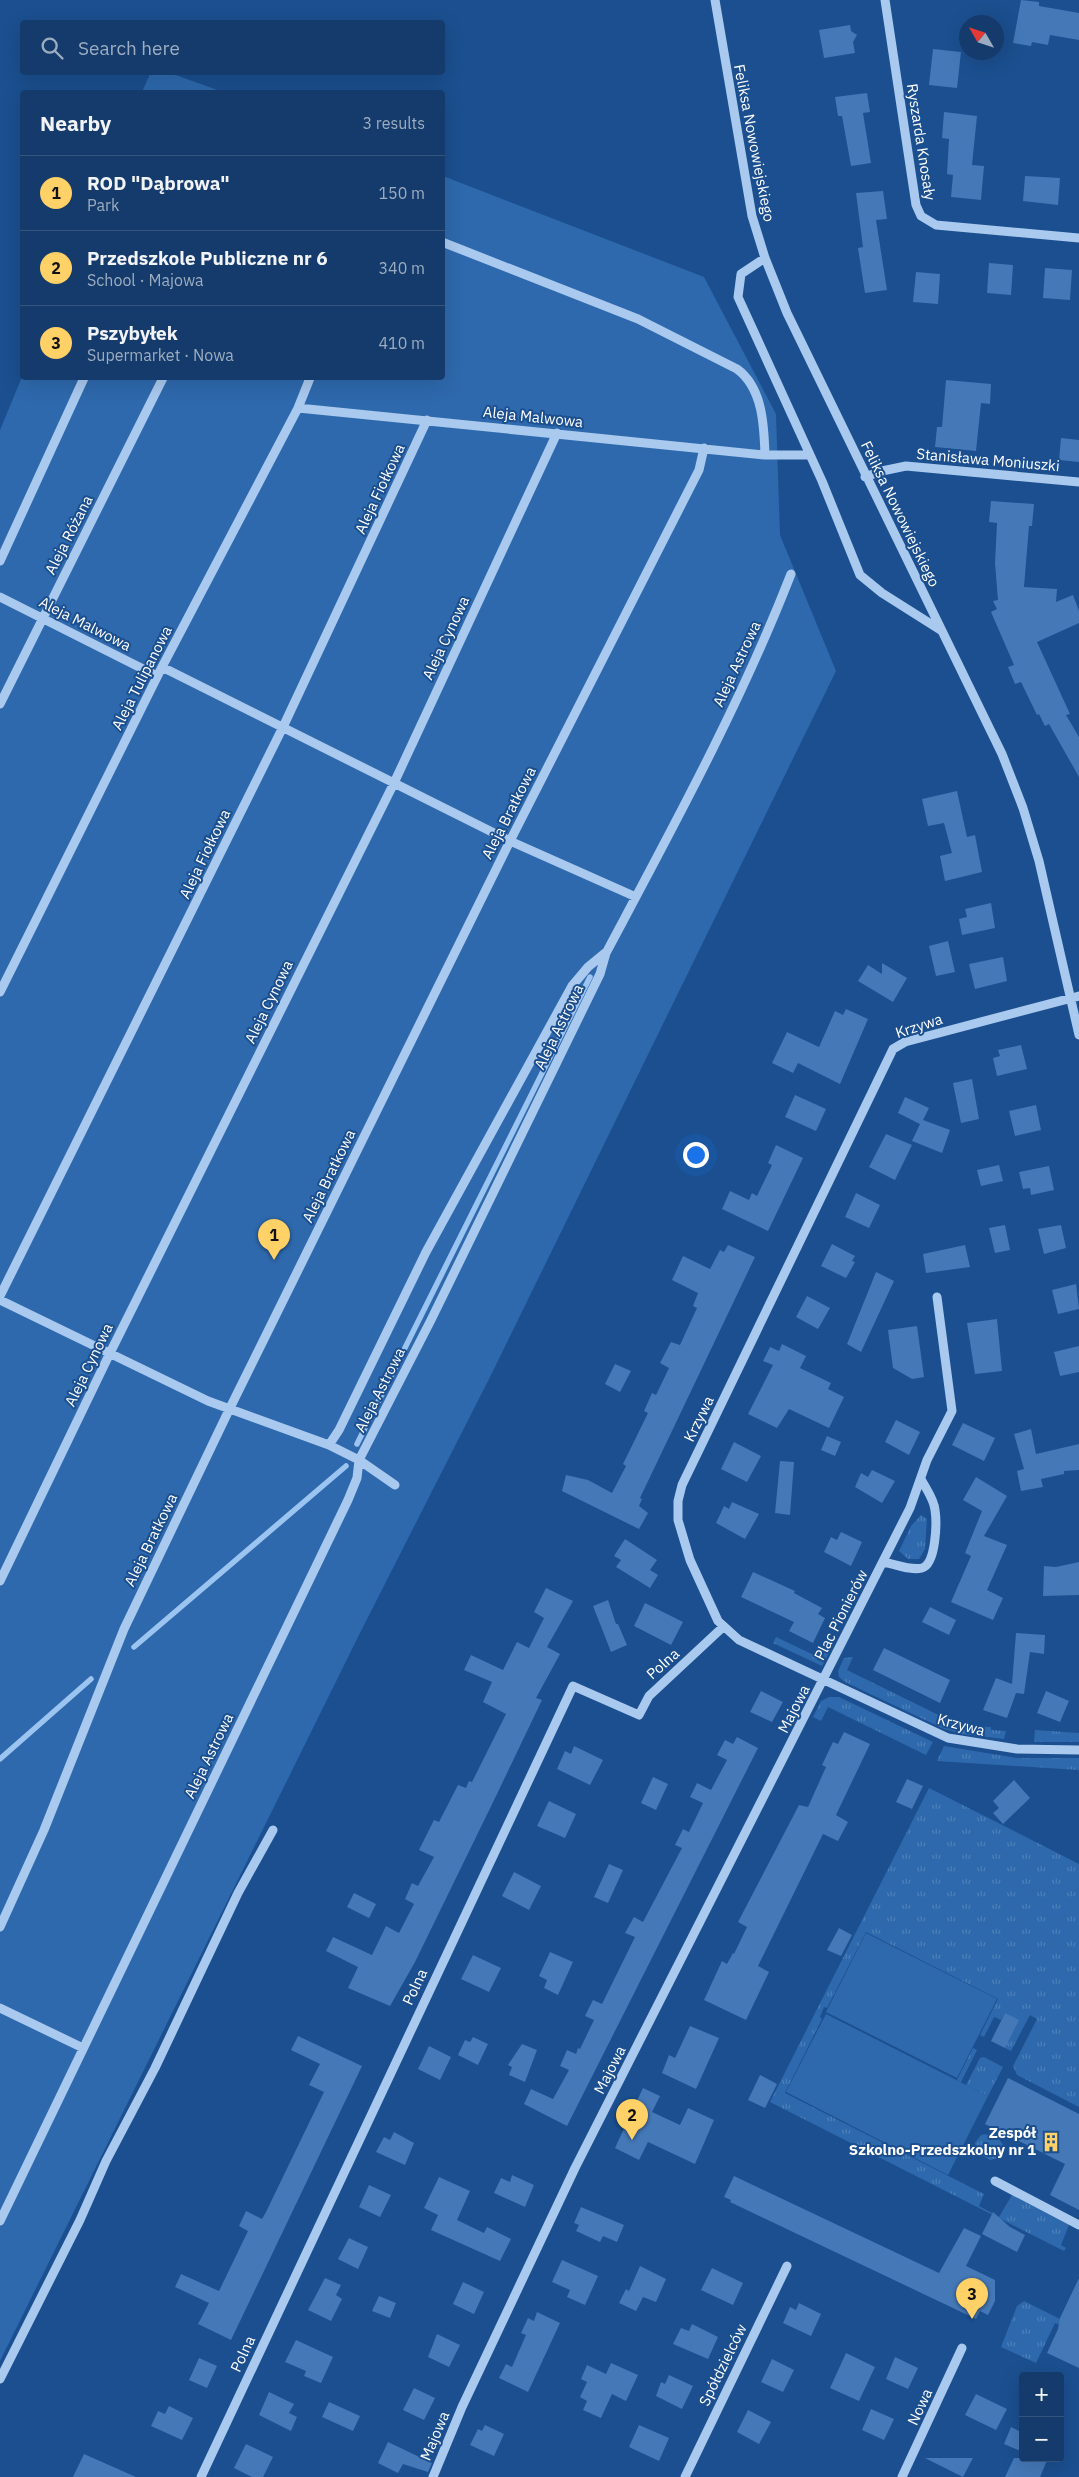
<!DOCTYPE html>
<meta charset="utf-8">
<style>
:root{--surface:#143b6b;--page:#214673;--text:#f1f3f6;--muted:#9dadc1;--line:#33557e;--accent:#ffd166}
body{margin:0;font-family:"IBM Plex Sans",sans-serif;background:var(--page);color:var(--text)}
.controls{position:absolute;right:15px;bottom:15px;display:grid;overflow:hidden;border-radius:5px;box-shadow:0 5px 20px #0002}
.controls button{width:45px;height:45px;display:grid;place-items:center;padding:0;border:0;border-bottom:1px solid var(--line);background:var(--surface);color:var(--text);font:25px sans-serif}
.compass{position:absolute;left:959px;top:15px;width:45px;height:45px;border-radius:50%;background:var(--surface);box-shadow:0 5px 20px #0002;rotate:309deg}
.you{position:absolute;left:695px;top:1154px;width:18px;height:18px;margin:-12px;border:4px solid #fff;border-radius:50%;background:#1a73e8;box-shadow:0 0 0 8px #1a73e833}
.badge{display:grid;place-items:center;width:32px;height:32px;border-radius:50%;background:var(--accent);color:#111;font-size:16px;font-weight:700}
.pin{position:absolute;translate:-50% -41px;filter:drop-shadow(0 1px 2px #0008)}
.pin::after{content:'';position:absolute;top:26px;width:18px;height:15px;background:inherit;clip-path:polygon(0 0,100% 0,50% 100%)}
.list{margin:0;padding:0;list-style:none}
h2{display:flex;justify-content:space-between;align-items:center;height:65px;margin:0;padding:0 20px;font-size:21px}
h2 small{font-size:16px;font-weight:400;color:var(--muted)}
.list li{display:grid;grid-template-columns:32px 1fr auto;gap:15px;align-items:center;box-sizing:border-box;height:75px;padding:0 20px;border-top:1px solid var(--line)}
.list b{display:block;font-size:19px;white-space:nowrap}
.list p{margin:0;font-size:16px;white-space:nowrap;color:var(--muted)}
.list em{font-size:16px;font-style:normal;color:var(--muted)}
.icon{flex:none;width:28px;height:28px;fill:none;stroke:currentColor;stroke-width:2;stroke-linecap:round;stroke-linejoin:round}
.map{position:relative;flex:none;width:1079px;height:2477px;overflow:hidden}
.search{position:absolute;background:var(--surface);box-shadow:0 5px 20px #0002;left:20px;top:20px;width:425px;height:55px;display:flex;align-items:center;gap:12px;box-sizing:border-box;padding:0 18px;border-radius:5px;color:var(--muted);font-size:19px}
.panel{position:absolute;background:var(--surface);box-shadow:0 5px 20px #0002;left:20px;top:90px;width:425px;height:290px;border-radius:5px}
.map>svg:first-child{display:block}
.grass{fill:url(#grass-tufts)}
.garden{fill:#2e69ad}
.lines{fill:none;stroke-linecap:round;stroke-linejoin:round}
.stream{stroke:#9cc4f0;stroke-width:5.5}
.building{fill:#4478b7}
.minor{stroke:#a9c9ee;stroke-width:9}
.labels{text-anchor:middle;stroke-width:4;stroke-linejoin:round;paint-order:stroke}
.street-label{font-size:15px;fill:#fff;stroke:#1b4f8f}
.poi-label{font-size:15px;font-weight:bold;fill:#fff;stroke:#1b4f8f;text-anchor:end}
</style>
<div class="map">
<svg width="1079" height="2477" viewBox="0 0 1079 2477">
<defs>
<pattern id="grass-tufts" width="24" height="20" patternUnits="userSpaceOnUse" patternTransform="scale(1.25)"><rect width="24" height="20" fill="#2e69ad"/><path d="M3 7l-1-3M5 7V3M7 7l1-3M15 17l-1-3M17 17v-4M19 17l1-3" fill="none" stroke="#4d80b9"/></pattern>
</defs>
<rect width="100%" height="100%" fill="#1b4f8f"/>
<path class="grass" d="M921,1515l6,4 -2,30 -6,10h-11l-9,-8 12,-25z
M776,1637l42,20 -1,3 3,1 10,-19 2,5 -10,19 -49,-23z
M853,1657l-6,13 114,56 30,1v3l15,1 -2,8 -41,-5 -19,-5 -99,-47 -6,-5 -1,-6 6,-13z
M829,1697h10l94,45 -7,13 -98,-48 -7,14 -8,-4 8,-16z
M1035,1730l44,3v9h-45z
M944,1746l73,12h62v12l-142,-9z
M929,1788l150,76v243l-62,-32 -4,-9 24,-47 -7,-4 -19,36 -6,-3v-35l-4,7 -7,-3 -10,20 -4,-2 18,-36 -132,-67 -39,76 -3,-1 -4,10 2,2 -37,74 199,101 -5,12 20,11 13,-22 57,30 -8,20 5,3 -2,3 -294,-149z
M973,2048l4,2 -16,32 -4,-2z
M984,2057l19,10 -15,29 -22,-11 14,-27z
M981,2135c11,-2 20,3 24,14l-3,8 -12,3 -12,-7 -3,-10z
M1024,2301l38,19 -2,5 -5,-2 -19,40 -35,-16 16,-41z"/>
<path class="garden" d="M151,72l19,1 53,19h-81z
M443,176l261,101 72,137 4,121 56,136 -347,708 -129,254 -360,728v-1931l22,-53 420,1z
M866,1933l131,66 -40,79 -131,-66z
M826,2014l162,82 -40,79 -162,-83z"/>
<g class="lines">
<path class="stream" d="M357,1444l233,-467
M134,1647l212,-181
M0,1759l91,-80"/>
</g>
<path class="building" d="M1021,0l18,2v4l40,7v27l-29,-5 -2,10 -16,-3 -1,4 -18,-3z
M850,25l1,6 6,4 -4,7 2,11 -31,5 -5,-28z
M933,49l28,3 -4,36 -28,-3z
M867,93l3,19 -7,1 8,50 -20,3 -9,-50h-4l-3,-19z
M944,112l33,4 -5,49 12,1 -3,34 -30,-3 2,-22 -6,-1 2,-35 -7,-1z
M1025,176l35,2 -2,27 -35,-4z
M883,191l4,28 -11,1 11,70 -22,3 -7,-45 5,-1 -7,-54z
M989,263l24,2 -2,30 -24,-2z
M1045,268l27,2 -2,30 -27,-2z
M916,272l24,2 -2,30 -25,-2z
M946,380l45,4 -1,20 -9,-1 -5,48 -41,-4 2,-20h5z
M1061,438l18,2v22l-20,-2z
M991,501l43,3 -2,22h-3l-5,61 33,2 -1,13 17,-7 6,16v12l-42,19 33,72 -4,1 13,22v40l-30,-53 -4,2 -6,-12 -2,1 -16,-33 -6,2 -7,-17 6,-2 -23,-53 6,-3 -4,-8 5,-1 -3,-37 2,-40 -8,-1z
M957,791l10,46 8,-2 7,37 -37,9 -5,-25 12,-3 -8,-30 -16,3 -6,-27z
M991,903l4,25 -33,7 -3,-16 8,-2 -2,-8z
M948,941l7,31 -19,4 -7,-30z
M1003,957l4,24 -32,8 -6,-25z
M882,963l25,15 -14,24 -35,-21 10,-16 14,9z
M846,1009l22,10 -28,65 -42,-21 -5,10 -21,-10 15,-31 32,15 16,-36 8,4z
M1021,1045l6,24 -30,7 -4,-18 7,-2 -2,-6z
M972,1079l7,40 -18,4 -8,-40z
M795,1095l31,14 -10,22 -31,-14z
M905,1097l24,11 -6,12 27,10 -8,23 -30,-12 8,-17 -22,-11z
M1036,1105l5,25 -26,6 -6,-25z
M886,1134l26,11 -17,35 -26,-13z
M776,1145l27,13 -35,73 -46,-22 8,-18 19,9 3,-7 5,3 15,-31 -4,-2z
M999,1165l4,16 -22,5 -4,-16z
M1049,1166l5,24 -23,5 -1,-7 -7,1 -4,-17z
M856,1193l24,12 -11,23 -24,-11z
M1005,1225l5,25 -15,3 -6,-25z
M1061,1225l5,23 -22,6 -6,-25z
M832,1244l23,12 -3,5 3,1 -9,16 -25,-12z
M728,1245l27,12 -115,241 2,1 -3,7 9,7 -9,16 -77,-38 4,-16 22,5 24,13 14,-27 -3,-2 25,-51 -4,-2 8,-18 4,2 13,-27 -9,-5 11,-21 9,3 17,-37 -4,-2 5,-13 -26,-13 11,-24 27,13 10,-19 4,2z
M965,1245l5,22 -44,6 -3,-19z
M876,1272l18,9 -33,71 -14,-8z
M1076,1284l3,25 -21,5 -6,-24z
M807,1296l23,12 -12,21 -22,-12z
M997,1319l5,52 -27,3 -8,-51z
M917,1326l7,51 -12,2 -19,-11 -5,-38z
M782,1344l24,12 -6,12 31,15 -3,6 16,8 -15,31 -40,-19 -12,19 -29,-14 25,-49 -10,-4 7,-14 9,4z
M1079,1346v26l-19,4 -6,-24z
M615,1364l16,7 -11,21 -15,-8z
M896,1420l24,12 -11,23 -24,-13z
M963,1423l32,15 -11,23 -32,-16z
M1031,1429l5,25 43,-10v26l-15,1v3l-23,5 2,8 -22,4 -4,-20 7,-2 -10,-35z
M827,1436l14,6 -6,14 -14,-6z
M734,1442l27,14 -14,26 -26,-13z
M780,1461l14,1 -4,53 -15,-2z
M872,1470l23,11 -13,22 -27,-16 6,-14 7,4z
M976,1477l31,19 -23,40 23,9 -20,45 16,8 -10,22 -42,-18 20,-46 -6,-3 17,-42 -19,-11z
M732,1502l27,12 -14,25 -29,-16 8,-17 5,3z
M841,1532l21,10 -11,24 -27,-14 7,-15 6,3z
M625,1539l32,21 -7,10 8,5 -8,13 -34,-21 5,-7 -7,-4z
M1079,1562v33l-36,1 1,-30 12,1z
M753,1572l42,19 -1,2 28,15 -4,6 7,4 -12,25 -24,-12 5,-9 -53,-25z
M546,1588l27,13 -26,46 13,7 -24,44 6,2 -45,94 -82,168 -25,44 -42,-18 10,-21 -32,-16 7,-14 39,18 14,-29 13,7 15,-29 -9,-5 7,-16 6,3 16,-29 -15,-7 15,-30 5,2 19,-37 8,3 3,-7 3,1 34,-68 -23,-12 9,-20 -28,-12 7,-15 32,15 14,-28 12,6 15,-30 -10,-6z
M608,1600l8,24h2l9,21 -16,7 -18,-46z
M645,1603l38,19 -12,23 -37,-19z
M930,1607l26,13 -7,15 -27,-13z
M1016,1633l29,2 -1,19 -14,-2 -6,42 -8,-1 -9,25 -24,-8 13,-32 16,6z
M884,1648l66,32 -10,23 -67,-33z
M761,1691l22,11 -11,20 -22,-10z
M1046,1691l23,10 -9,21 -23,-9z
M844,1732l26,12 -34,71 12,7 -10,19 -15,-7 -65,132 11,6 -23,48 -42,-20 18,-39 5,3 6,-11 1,1 13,-27 -9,-5 61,-117 9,2 18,-40 -4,-2 11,-23 5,2z
M737,1737l21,11 -191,378 -43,-22 7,-15 22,10 16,-29 -9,-4 7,-16 9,4 2,-6 2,1 14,-29 -9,-4 8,-16 9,4 33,-67 -10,-4 9,-16 9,5 39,-74 -7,-3 8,-16 6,3 14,-29 -13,-6 7,-14 14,7 16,-30 -10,-5 8,-15 8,4z
M574,1746l29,14 -13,25 -33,-16 8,-18 6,3z
M653,1777l15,7 -12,26 -15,-7z
M907,1779l16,7 -11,23 -16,-7z
M1014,1780l16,18 -27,26 -10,-11 6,-5 -6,-7z
M549,1801l27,13 -11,24 -28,-12z
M609,1864l14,6 -15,33 -14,-6z
M514,1872l27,14 -12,24 -27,-14z
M354,1893l22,11 -7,14 -22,-11z
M839,1928l13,7 -11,21 -14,-6z
M550,1952l23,10 -15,33 -14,-7 3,-8 -8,-4z
M473,1955l28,13 -12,24 -28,-13z
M1005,2013l14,7 -14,28 -14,-7z
M690,2026l29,12 -23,51 -34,-16 7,-18 6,3z
M298,2036l64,30 -131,274 -33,-16 11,-21 -34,-16 6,-13 38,17 29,-60 -9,-5 7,-15 16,8 4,-7 58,-120 -15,-7 11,-21 -29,-14z
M473,2037l15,7 -10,21 -20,-10 7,-15 5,2z
M522,2044l15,6 -12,32 -16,-7 3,-8 -4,-2z
M429,2046l22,11 -11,23 -22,-11z
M760,2075l17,9 -12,24 -17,-8z
M1008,2078l71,36v96l-29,-15 15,-31 -80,-40z
M643,2088l17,8 -8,16 28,13 8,-17 26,12 -19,44 -47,-22 -9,18 -24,-12z
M394,2132l20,11 -9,22 -29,-13 8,-15 6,3z
M512,2175l22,10 -9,22 -31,-14 7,-15 9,4z
M734,2176l205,97 25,-45 17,8 -15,30 29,14v21l-7,14 -8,-4 -4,8 -246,-117 1,-2 -7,-3z
M439,2177l31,14 -13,29 27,13 3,-6 24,12 -11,22 -69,-31 7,-15 -14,-7z
M369,2185l22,10 -11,22 -21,-10z
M581,2207l43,18 -7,17 -14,-6 -3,6 -24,-11 3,-6 -5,-2z
M993,2212l17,15 15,8 -8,17 -35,-18z
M349,2238l19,9 -10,22 -20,-10z
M562,2260l36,16 -13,29 -18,-8 3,-7 -18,-8z
M640,2266l26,13 -10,23 -13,-5 -7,14 -17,-8 7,-14 3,2z
M712,2268l31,15 -10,22 -32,-15z
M325,2278l16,7 -5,10 6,4 -11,22 -23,-11z
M1079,2278v90l-32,-15 11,-24 2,-11z
M463,2282l21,10 -10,22 -21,-10z
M379,2296l17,7 -6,15 -18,-7z
M799,2303l22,11 -10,22 -28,-13 7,-16 6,3z
M537,2312l23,11 -32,69 -29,-14 7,-14 6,3 14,-32 -5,-2 7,-15 6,3z
M692,2324l26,13 -10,22 -35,-15 8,-16 8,3z
M437,2334l23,11 -11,22 -21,-10z
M296,2340l37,17 -12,26 -17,-7 2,-5 -21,-9z
M846,2353l29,14 -16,34 -29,-13z
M895,2357l23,11 -10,21 -22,-10z
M199,2358l18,8 -10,22 -18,-8z
M772,2359l22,11 -11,22 -22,-10z
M611,2363l27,12 -12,26 -14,-7 -11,24 -18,-8 4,-9 -7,-4 7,-15 -6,-3 6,-14 19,9z
M669,2375l24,11 -11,23 -26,-13 5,-14 4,2z
M414,2388l21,10 -11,22 -21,-10z
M269,2392l25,12 -5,9 8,4 -6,14 -32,-16z
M976,2394l31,15 -11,21 -31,-15z
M329,2402l31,14 -7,15 -31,-14z
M169,2406l24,12 -11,22 -31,-14 7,-15 7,3z
M871,2409l23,10 -10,21 -22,-10z
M748,2410l23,12 -12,22 -22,-12z
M485,2425l19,9 -10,22 -24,-11 8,-16 4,2z
M639,2425l30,13 -10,23 -30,-14z
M1011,2427l12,6v19l-19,-8z
M388,2442l44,21 -4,9 -25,-8 -5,9 -20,-10z
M246,2444l27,13 -10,20h-11l-18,-9z
M84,2454l52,23h-63z
M925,2458h48l-10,19z
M1014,2458h34l-8,19h-35z"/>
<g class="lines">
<path class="minor" d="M715,0l37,216 13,42 22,55 215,441 21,54 16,53 40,174
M885,0l31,205 5,11 15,9 143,13
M442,242l196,77 99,50c26,19 27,57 28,86
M765,258l-24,16 -3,23 84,184 38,94 22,18 60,38
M298,408l467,47h45
M865,477l17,-6 24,-5 173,16
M0,561l84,-183
M0,597l157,79
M162,667l348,174 126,56
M0,704l163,-326
M0,992l162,-325 136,-259 12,-30
M1079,996l-174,46 -12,7 -211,436 -4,16v19l12,40 28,61 21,19 209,98 69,11 62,1
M0,1296l283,-569 144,-307
M0,1300l208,101 121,44 30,15 36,25
M329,1445l10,-15 87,-178 146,-266 16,-19 17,-14
M883,1562c12,2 28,9 39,6 14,-4 15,-45 13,-58 -1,-11 -9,-21 -14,-31
M0,1581l110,-228 284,-570 163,-350
M0,1927l44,-97 80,-201 105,-219 281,-569 189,-371 5,-22
M0,2008l83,40
M995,2181l84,44
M0,2221l348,-721 9,-22 2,-18 72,-140 169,-346 6,-21c66,-124 134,-248 185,-379
M0,2379l80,-159 26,-59 49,-93 83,-175 35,-63
M201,2477l372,-791 66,29 10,-19 74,-69
M433,2477l29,-70 113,-239 335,-660 17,-48 25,-49 -15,-114
M685,2477l102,-211
M902,2477l60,-129"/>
</g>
<defs>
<symbol id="building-bare" viewBox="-9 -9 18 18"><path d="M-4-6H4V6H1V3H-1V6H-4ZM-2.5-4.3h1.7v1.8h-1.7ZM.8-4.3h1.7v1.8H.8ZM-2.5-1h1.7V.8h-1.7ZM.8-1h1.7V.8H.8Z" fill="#ffd166" stroke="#1b4f8f" stroke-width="2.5" paint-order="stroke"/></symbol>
</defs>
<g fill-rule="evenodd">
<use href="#building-bare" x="1037" y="2128" width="28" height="28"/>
</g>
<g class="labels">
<g class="street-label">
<text transform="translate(921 142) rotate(81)" y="5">Ryszarda Knosały</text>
<text transform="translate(754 143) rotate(79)" y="5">Feliksa Nowowiejskiego</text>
<text transform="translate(533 417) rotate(6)" y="5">Aleja Malwowa</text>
<text transform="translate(988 460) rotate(5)" y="5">Stanisława Moniuszki</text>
<text transform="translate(380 489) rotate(-65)" y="5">Aleja Fiołkowa</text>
<text transform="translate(900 514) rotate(64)" y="5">Feliksa Nowowiejskiego</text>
<text transform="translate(69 535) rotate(-63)" y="5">Aleja Różana</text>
<text transform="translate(85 624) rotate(27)" y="5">Aleja Malwowa</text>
<text transform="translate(446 638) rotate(-65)" y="5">Aleja Cynowa</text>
<text transform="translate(737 664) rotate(-65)" y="5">Aleja Astrowa</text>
<text transform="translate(142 678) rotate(-63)" y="5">Aleja Tulipanowa</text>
<text transform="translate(509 813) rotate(-63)" y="5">Aleja Bratkowa</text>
<text transform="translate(205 854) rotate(-64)" y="5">Aleja Fiołkowa</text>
<text transform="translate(269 1002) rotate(-64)" y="5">Aleja Cynowa</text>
<text transform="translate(919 1026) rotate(-18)" y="5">Krzywa</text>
<text transform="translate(559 1027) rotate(-64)" y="5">Aleja Astrowa</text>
<text transform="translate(329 1176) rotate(-64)" y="5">Aleja Bratkowa</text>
<text transform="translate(89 1365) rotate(-64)" y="5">Aleja Cynowa</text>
<text transform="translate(380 1390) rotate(-63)" y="5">Aleja Astrowa</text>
<text transform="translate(699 1419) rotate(-64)" y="5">Krzywa</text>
<text transform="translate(151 1540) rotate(-64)" y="5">Aleja Bratkowa</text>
<text transform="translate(841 1615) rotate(-63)" y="5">Plac Pionierów</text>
<text transform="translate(663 1664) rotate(-42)" y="5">Polna</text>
<text transform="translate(794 1709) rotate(-63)" y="5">Majowa</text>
<text transform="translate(961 1725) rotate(15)" y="5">Krzywa</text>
<text transform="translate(209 1756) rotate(-64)" y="5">Aleja Astrowa</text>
<text transform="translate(415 1987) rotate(-65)" y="5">Polna</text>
<text transform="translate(610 2070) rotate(-63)" y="5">Majowa</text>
<text transform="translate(243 2354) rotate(-65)" y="5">Polna</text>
<text transform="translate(723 2365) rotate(-64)" y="5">Spółdzielców</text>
<text transform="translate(920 2407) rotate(-65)" y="5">Nowa</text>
<text transform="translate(435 2436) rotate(-67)" y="5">Majowa</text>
</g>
<g class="poi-label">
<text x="1036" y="2138">Zespół<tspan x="1036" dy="17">Szkolno-Przedszkolny nr 1</tspan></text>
</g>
</g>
</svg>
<div class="controls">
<button>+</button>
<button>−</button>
</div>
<svg class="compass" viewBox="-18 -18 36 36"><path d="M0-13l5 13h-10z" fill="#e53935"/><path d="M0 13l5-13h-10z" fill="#9dadc1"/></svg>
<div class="you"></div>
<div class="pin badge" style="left:274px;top:1260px">1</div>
<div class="pin badge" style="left:632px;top:2140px">2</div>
<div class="pin badge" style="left:972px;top:2319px">3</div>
<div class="search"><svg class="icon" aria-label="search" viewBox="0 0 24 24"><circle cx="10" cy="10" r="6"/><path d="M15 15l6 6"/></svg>Search here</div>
<section class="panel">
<h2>Nearby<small>3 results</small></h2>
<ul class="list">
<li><span class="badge">1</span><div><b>ROD &quot;Dąbrowa&quot;</b><p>Park</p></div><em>150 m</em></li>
<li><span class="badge">2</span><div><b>Przedszkole Publiczne nr 6</b><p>School · Majowa</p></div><em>340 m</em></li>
<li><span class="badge">3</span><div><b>Pszybyłek</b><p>Supermarket · Nowa</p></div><em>410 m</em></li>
</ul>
</section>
</div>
